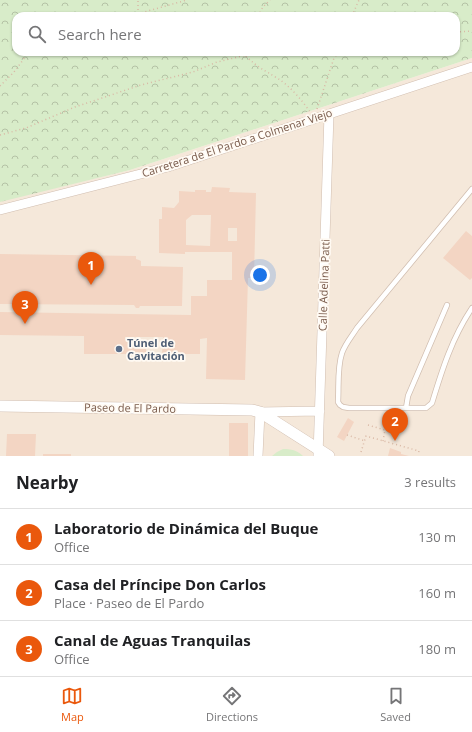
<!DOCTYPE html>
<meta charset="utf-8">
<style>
:root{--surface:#fff;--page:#f2f2f2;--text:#202124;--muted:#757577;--line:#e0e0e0;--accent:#ea580c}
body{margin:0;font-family:"Open Sans",sans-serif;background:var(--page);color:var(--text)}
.you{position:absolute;left:260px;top:275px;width:14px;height:14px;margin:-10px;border:3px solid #fff;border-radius:50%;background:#1a73e8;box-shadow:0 0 0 6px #1a73e833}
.badge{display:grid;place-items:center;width:26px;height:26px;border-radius:50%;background:var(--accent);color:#fff;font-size:13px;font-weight:700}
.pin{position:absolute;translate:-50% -33px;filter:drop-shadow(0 1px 2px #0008)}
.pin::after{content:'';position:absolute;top:21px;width:14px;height:12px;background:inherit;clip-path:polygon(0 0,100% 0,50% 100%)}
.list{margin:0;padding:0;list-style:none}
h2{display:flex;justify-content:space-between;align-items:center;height:52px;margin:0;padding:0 16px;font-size:17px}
h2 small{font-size:13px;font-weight:400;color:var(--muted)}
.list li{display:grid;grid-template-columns:26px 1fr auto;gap:12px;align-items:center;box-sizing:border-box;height:56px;padding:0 16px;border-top:1px solid var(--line)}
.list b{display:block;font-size:15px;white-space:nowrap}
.list p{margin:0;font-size:13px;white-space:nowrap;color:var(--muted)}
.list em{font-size:13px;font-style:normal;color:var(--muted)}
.icon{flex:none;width:22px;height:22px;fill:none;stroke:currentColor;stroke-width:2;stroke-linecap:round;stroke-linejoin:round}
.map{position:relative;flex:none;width:472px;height:456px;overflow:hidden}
.search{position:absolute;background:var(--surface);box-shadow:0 1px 3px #0004;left:12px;right:12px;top:12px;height:44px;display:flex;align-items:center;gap:10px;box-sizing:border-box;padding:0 14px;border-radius:12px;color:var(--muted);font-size:15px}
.sheet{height:220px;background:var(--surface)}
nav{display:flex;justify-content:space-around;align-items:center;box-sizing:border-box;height:56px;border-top:1px solid var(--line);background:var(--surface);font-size:11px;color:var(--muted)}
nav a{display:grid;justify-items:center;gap:2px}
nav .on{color:var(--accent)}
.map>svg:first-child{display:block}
.residential{fill:#f5e8da}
.green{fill:#d8ecc9}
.forest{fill:url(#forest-crowns);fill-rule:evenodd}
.building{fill:#f3d5c3;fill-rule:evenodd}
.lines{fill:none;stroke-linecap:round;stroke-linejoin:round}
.service-casing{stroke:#d1beb0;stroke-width:6}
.minor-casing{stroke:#d1beb0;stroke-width:10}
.tertiary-casing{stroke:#d1beb0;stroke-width:12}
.path{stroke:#d9b8a5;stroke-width:1.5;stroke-dasharray:1 3;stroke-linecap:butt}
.service{stroke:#fff;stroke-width:4.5}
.minor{stroke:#fff;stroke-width:9}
.tertiary{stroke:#fff;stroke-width:11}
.service-dot{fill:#5c6f8a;stroke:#fffaf3;stroke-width:1.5}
.labels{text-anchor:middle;stroke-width:3.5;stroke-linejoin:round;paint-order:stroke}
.street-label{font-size:11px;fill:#7a5c4d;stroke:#fffaf3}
.service-label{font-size:11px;font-weight:bold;fill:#4e5e75;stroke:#fffaf3;text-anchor:start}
</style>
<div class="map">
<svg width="472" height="456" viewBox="0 0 472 456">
<defs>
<pattern id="forest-crowns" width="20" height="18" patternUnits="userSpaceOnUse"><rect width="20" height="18" fill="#d8ecc9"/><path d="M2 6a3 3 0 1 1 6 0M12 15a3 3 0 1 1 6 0" fill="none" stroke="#b4c2a5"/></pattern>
</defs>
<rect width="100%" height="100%" fill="#fdf6ec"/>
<path class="residential" d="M472,58v398h-472v-255l130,-31z"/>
<path class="green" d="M283,449c8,0 14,1 20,7h-31l5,-4z"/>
<path class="forest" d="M0,0h472v58l-342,112 -130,32zM16,16h440v36h-440z"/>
<path class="building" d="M212,187l18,1 -1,4 27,1 -2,85h-6l-3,102 -39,-1 1,-41 -7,1v15h-38l1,-17h-38v3l7,1 -1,3h15v10h-62v-18l-84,-1v-23l191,3v-19h16v-16h25v-28h-47v2l-26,-1v-34h3v-12l12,1 5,-6v-11l16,1v-2h11v2h5zM192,215h19l-1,31 -24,-1v-25zM228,228h9v13h-9z
M466,231l6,5v42l-2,2 -27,-22z
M0,254l136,2v3l3,1 2,1v5l42,1 -1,39h-42l-1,2h-3l-2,-3 -134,-1z
M348,418l6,4 -10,19 -7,-4z
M229,423h19v33h-19z
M7,434h29l-1,22h-29z
M390,448l11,4v2l8,2h-21z
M43,454h28v2h-28z"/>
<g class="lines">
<defs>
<path id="service" d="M472,189l-115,139c-5,8 -12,16 -15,25 -5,15 -3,33 -4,49l2,3 3,2 6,1h77l6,-5c10,-33 20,-65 40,-95
M406,408l2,-12 39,-91"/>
<path id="minor" d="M0,210l168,-43 304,-100
M258,456l2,-44 60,-1
M318,456l11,-342"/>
<path id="tertiary" d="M0,406l252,4 8,2 69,44"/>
</defs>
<use href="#service" class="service-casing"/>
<use href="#minor" class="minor-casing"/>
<use href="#tertiary" class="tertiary-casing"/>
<path class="path" d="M138,14v-14
M130,16l57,-16
M258,16l5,-9 7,-7
M352,16l7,-16
M456,32l16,-1
M247,52l-1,4c11,11 18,14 31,22 12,7 25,22 33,34
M0,86l14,-14 15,-20
M317,109l17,-51 5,-6
M0,135l26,-7 49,-21 66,-22 52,-13 24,-10 38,-9 11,-1
M368,425l17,5 -2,11
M347,435l18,6
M361,452l5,-16 53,15 -1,4"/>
<use href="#service" class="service"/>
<use href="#minor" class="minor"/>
<use href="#tertiary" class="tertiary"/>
</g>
<circle class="service-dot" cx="119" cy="349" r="4"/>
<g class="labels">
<g class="street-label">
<text transform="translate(237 143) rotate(-18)" y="4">Carretera de El Pardo a Colmenar Viejo</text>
<text transform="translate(324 285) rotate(-88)" y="4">Calle Adelina Patti</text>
<text transform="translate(130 408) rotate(1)" y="4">Paseo de El Pardo</text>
</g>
<g class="service-label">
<text x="127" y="347">Túnel de<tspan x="127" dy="13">Cavitación</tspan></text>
</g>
</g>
</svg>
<div class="you"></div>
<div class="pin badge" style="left:91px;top:285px">1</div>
<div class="pin badge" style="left:395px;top:441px">2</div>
<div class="pin badge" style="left:25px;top:324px">3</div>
<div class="search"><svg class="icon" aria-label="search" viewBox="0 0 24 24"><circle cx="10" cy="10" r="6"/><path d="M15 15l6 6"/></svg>Search here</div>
</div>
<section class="sheet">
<h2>Nearby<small>3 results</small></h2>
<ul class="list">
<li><span class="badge">1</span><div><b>Laboratorio de Dinámica del Buque</b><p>Office</p></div><em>130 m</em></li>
<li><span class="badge">2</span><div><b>Casa del Príncipe Don Carlos</b><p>Place · Paseo de El Pardo</p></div><em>160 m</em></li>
<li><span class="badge">3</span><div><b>Canal de Aguas Tranquilas</b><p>Office</p></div><em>180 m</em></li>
</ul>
</section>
<nav>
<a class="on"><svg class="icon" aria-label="map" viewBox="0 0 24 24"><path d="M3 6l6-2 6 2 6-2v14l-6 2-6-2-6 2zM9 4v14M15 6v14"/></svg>Map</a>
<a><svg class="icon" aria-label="directions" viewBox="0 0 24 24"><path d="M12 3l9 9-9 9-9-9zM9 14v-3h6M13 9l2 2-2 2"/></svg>Directions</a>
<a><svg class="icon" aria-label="saved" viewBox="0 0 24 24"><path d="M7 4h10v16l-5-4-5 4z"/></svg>Saved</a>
</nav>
